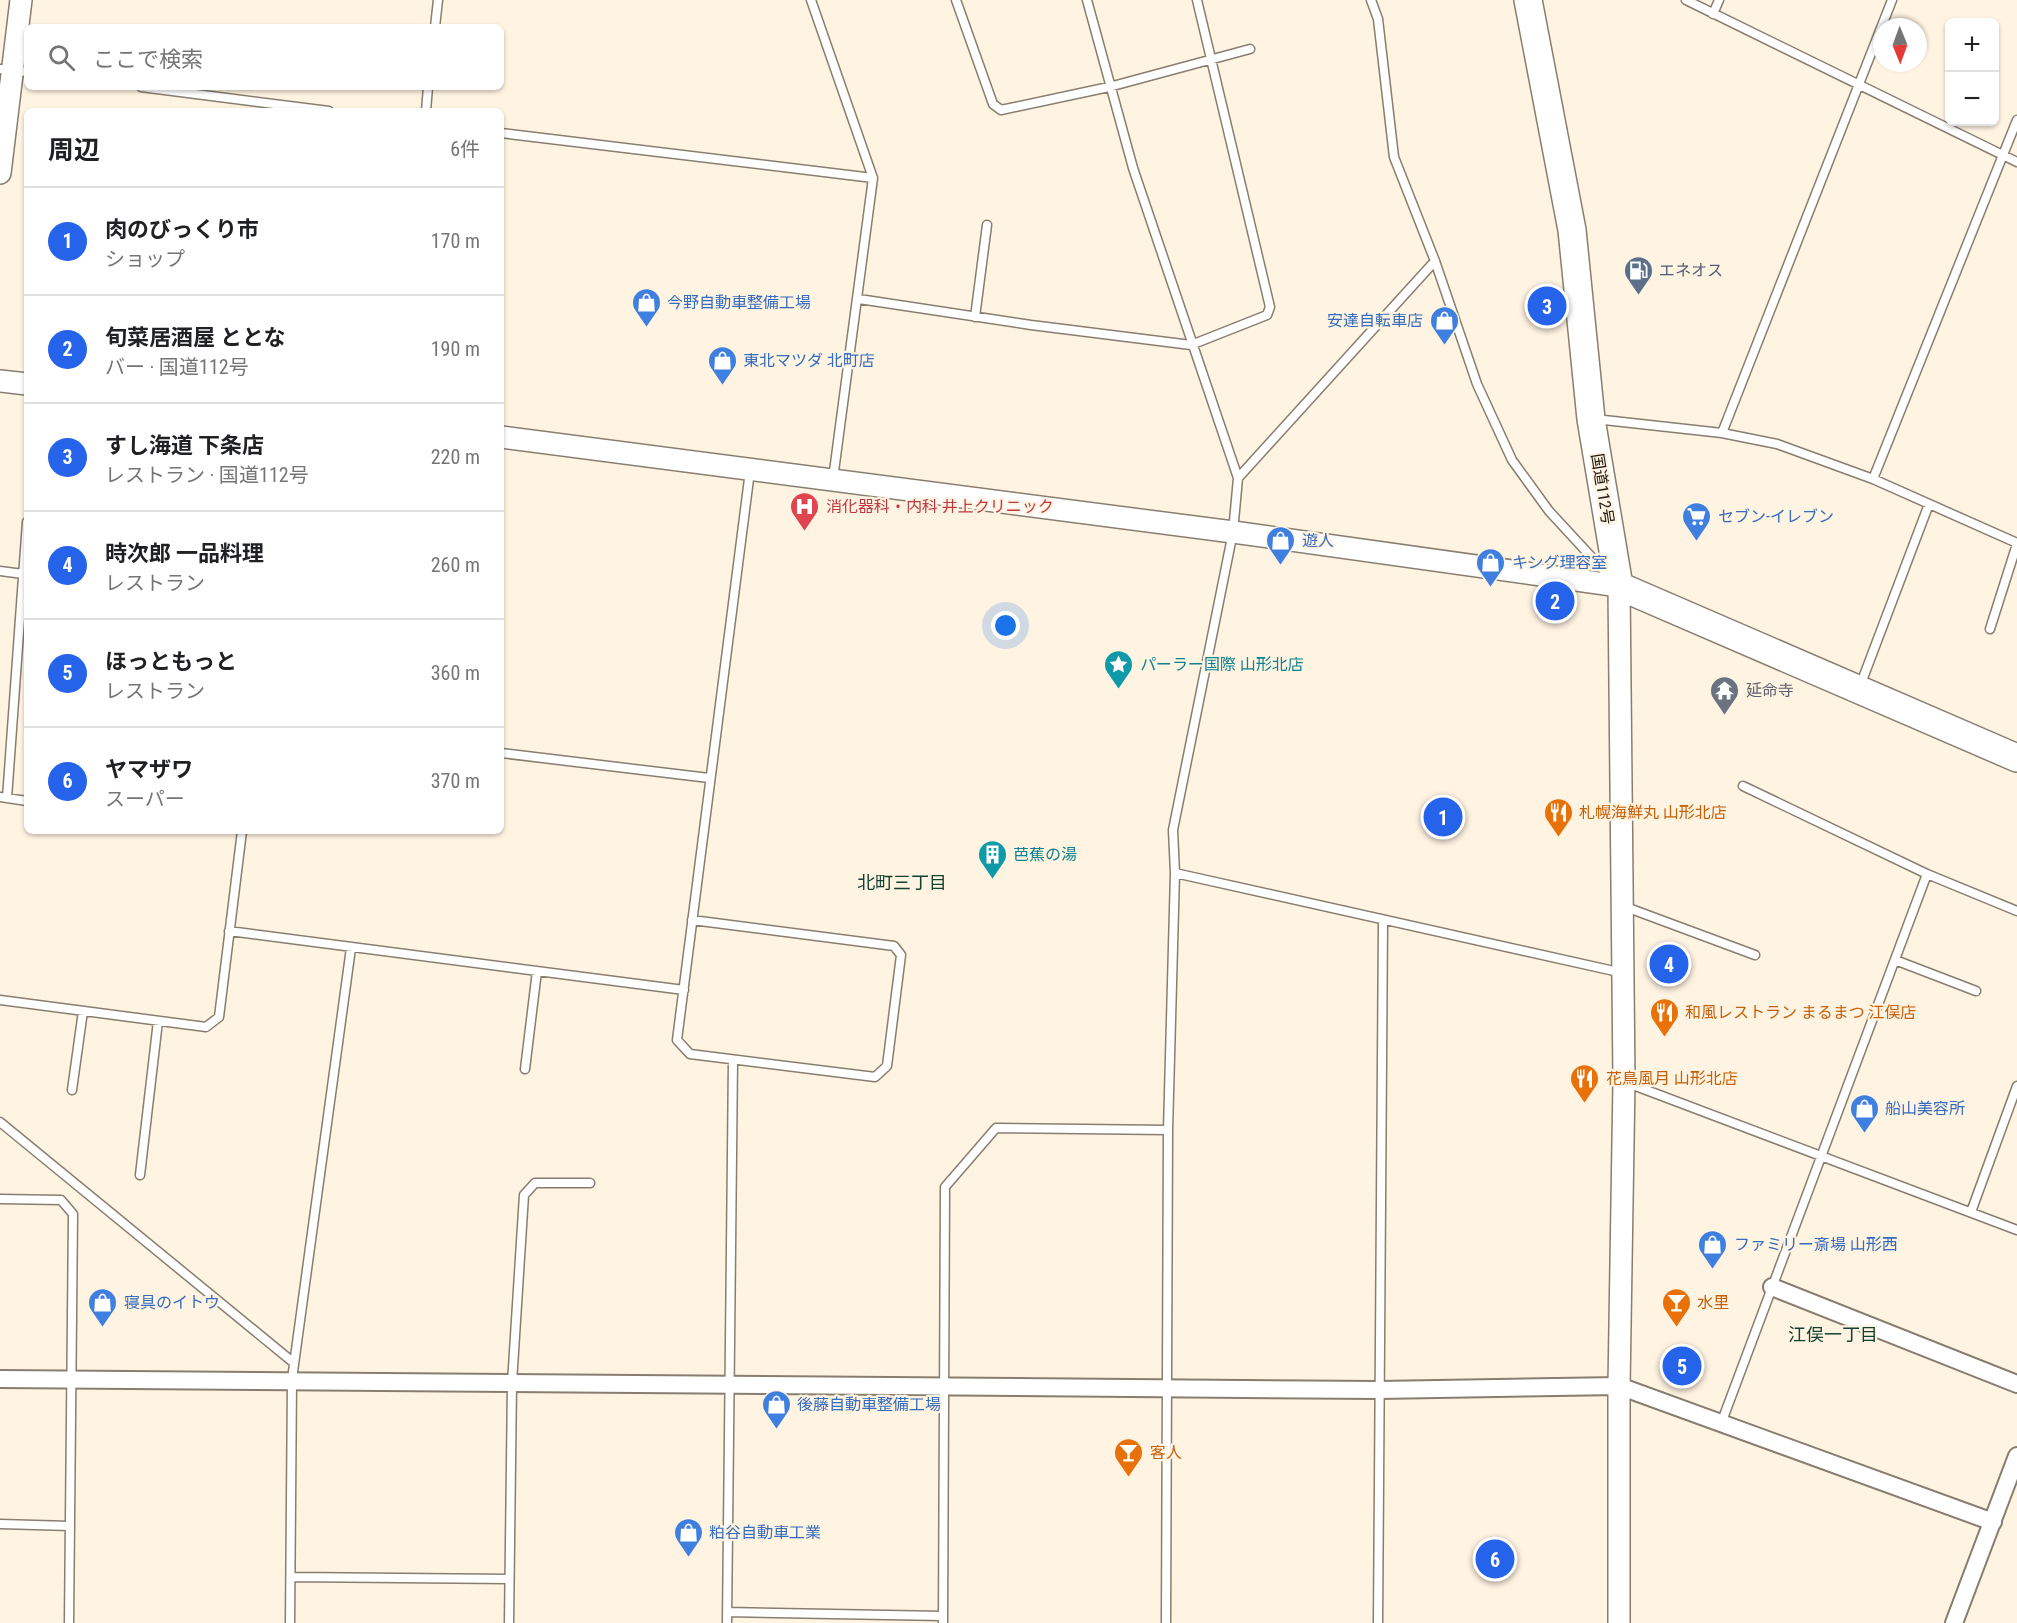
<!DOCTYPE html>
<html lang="ja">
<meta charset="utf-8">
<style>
:root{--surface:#fff;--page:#f2f2f2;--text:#202124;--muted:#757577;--line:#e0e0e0;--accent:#2563eb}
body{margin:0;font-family:"Roboto Condensed","Noto Sans JP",sans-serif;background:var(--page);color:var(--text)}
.controls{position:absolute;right:18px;top:18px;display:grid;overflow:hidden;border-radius:9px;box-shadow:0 2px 4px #0004}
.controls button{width:54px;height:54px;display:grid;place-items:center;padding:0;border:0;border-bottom:2px solid var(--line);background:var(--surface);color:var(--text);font:30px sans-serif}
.compass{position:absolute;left:1873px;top:18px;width:54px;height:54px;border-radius:50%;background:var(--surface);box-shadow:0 2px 4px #0004;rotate:179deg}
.you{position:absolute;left:1006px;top:626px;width:21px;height:21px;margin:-15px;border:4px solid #fff;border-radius:50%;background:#1a73e8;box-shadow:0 0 0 9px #1a73e833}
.badge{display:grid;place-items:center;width:39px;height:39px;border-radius:50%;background:var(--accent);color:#fff;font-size:20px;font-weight:700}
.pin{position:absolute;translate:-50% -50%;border:3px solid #fff;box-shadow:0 2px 6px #0006}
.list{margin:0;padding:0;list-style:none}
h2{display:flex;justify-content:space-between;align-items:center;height:78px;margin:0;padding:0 24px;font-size:26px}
h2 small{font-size:20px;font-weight:400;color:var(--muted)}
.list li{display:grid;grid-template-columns:39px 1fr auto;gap:18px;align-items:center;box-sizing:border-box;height:108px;padding:0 24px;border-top:2px solid var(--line)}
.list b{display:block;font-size:22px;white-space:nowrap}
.list p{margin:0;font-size:20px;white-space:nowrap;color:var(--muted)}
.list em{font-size:20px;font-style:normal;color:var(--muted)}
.icon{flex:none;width:33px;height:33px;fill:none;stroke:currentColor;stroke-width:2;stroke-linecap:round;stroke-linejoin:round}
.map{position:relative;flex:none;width:2017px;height:1623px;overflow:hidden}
.search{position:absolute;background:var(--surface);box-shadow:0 2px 4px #0004;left:24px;top:24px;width:480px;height:66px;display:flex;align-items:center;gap:15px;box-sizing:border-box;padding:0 21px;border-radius:9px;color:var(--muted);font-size:22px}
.panel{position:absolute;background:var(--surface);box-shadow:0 2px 4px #0004;left:24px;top:108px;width:480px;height:726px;border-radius:9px}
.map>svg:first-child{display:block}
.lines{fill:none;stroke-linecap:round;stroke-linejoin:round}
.service-casing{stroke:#887e6f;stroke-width:11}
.minor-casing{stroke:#887e6f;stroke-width:20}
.tertiary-casing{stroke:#887e6f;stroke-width:24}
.trunk-casing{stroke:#887e6f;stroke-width:30}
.service{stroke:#fff;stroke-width:8}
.minor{stroke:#fff;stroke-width:16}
.tertiary{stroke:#fff;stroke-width:21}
.trunk{stroke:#fff;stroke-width:27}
.labels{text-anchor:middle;stroke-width:4.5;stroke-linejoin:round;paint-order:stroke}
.service-label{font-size:16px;fill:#4e5e75;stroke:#fff3e2;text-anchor:start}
.shop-label{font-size:16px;fill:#366cbe;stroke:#fff3e2;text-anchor:start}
.street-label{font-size:16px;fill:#1c1812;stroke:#fff3e2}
.health-label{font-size:16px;fill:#be3a42;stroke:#fff3e2;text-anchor:start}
.culture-label{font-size:16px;fill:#0d838f;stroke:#fff3e2;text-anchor:start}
.worship-label{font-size:16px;fill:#5b616d;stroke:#fff3e2;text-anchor:start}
.food-label{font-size:16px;fill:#c56008;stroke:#fff3e2;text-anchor:start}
.neighbourhood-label{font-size:18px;fill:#104130;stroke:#fff3e2}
</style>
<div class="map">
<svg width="2017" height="1623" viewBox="0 0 2017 1623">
<rect width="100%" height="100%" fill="#fff3e2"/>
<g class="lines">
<defs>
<path id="service" d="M811,0l62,178 -40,301
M956,0l37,104 8,6 108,-23 141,-38
M1087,0l46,168 105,310 -5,54 -60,298 2,43 -7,257 -2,493
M1371,0l7,19 16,138 41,104 42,123 35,76 37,51 60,65
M1686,0l331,162
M1713,14l6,-14
M435,27l3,-27
M0,69l27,3
M141,87l188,24
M426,111l2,-24
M501,133l372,45
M859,299l172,26 160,20 76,-30 3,-8 -73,-307
M975,317l12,-92
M1595,419l127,14 55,11 96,35 144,64
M1722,433l170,-433
M1238,478l197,-217
M1873,479l144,-359
M0,571l23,3
M1990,629l27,-85
M1860,686l69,-182
M501,753l208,25
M1743,786l184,88 90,37
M0,797l27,4
M7,798l20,-276
M1175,873l448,100
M1623,906l132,49
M692,920l202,26 7,9 -14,111 -12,11 -185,-23 -13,-14 73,-569
M229,931l455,59
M1895,960l81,31
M0,1000l206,27 13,-10 23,-186
M525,1069l12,-98
M1625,1082l392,148
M72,1090l11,-79
M0,1122l294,241
M140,1175l18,-154
M0,1199l61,1 12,14 -4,409
M1971,1212l46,-126
M1722,1421l205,-547
M0,1524l70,2
M291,1577l218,2
M727,1612l216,4
M290,1623l2,-244 59,-431
M509,1623l3,-240 12,-188 11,-12h55
M727,1623l6,-563
M943,1623l2,-436 51,-59 172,2
M1378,1623l5,-702"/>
<path id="minor" d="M1772,1287l245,97
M0,1379l1379,11 240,-4 374,136
M1954,1623l63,-167"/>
<path id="tertiary" d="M0,173l21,-173
M0,381l27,3
M501,437l732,95 386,54 5,495 -5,305v237"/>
<path id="trunk" d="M1528,0l44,230 19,189 28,167 398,172"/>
</defs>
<use href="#service" class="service-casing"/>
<use href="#minor" class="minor-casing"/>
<use href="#tertiary" class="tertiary-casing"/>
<use href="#trunk" class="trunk-casing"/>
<use href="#service" class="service"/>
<use href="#minor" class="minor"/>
<use href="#tertiary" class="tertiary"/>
<use href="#trunk" class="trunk"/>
</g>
<defs>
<symbol id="fuel-pin" viewBox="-11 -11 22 30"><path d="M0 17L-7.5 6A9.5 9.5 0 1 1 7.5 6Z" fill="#5c6f8a" stroke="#fff3e2"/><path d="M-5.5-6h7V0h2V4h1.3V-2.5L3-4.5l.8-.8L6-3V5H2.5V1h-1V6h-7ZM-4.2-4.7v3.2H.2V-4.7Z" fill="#fff"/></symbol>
<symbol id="shop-pin" viewBox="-11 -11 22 30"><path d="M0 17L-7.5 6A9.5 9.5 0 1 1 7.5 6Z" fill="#3f7fe0" stroke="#fff3e2"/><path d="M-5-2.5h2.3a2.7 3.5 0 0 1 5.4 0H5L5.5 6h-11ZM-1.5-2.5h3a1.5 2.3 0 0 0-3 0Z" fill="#fff"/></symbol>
<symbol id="hospital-pin" viewBox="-11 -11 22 30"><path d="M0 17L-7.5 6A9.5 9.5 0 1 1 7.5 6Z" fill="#e0444e" stroke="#fff3e2"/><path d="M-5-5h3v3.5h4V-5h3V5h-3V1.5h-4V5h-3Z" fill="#fff"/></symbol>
<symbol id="supermarket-pin" viewBox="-11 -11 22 30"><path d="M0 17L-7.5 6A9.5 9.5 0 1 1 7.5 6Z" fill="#3f7fe0" stroke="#fff3e2"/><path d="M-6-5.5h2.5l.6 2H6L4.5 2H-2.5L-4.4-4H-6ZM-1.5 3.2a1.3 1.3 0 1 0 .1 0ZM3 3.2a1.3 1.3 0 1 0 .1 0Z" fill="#fff"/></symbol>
<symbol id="sight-pin" viewBox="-11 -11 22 30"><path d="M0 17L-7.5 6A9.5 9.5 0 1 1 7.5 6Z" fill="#0f9aa8" stroke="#fff3e2"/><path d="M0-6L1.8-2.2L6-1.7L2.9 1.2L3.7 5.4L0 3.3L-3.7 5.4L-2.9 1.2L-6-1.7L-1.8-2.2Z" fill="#fff"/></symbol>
<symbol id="temple-pin" viewBox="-11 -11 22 30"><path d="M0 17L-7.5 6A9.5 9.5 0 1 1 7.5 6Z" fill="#6b7280" stroke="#fff3e2"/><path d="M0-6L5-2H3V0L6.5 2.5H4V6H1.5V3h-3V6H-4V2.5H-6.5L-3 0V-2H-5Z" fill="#fff"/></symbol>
<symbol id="restaurant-pin" viewBox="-11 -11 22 30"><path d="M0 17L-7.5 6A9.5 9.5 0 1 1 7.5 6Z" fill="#e8710a" stroke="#fff3e2"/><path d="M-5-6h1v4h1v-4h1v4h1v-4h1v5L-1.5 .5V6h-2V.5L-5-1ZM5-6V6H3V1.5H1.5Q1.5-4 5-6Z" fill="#fff"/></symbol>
<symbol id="building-pin" viewBox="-11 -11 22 30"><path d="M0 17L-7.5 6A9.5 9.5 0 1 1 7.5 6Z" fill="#0f9aa8" stroke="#fff3e2"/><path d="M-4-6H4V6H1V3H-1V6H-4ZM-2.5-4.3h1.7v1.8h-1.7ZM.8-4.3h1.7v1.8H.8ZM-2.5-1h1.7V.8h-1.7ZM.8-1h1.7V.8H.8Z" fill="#fff"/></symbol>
<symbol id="bar-pin" viewBox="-11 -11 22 30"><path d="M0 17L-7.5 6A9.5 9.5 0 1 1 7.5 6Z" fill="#e8710a" stroke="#fff3e2"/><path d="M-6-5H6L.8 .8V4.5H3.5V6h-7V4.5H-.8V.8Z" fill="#fff"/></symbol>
</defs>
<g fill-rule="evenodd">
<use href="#fuel-pin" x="1622" y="254" width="33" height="45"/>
<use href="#shop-pin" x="630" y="286" width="33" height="45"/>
<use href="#shop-pin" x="1428" y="304" width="33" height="45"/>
<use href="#shop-pin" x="706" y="344" width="33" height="45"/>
<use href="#hospital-pin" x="788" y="490" width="33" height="45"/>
<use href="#supermarket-pin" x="1680" y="500" width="33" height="45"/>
<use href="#shop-pin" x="1264" y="524" width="33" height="45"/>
<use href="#shop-pin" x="1474" y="546" width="33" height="45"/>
<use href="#sight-pin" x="1102" y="648" width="33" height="45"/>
<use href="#temple-pin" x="1708" y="674" width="33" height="45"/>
<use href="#restaurant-pin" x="1542" y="796" width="33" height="45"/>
<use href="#building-pin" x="976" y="838" width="33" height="45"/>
<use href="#restaurant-pin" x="1648" y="996" width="33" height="45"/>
<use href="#restaurant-pin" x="1568" y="1062" width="33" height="45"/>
<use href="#shop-pin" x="1848" y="1092" width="33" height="45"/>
<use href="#shop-pin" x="1696" y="1228" width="33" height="45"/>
<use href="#shop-pin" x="86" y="1286" width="33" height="45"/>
<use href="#bar-pin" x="1660" y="1286" width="33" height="45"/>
<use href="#shop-pin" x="760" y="1388" width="33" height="45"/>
<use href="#bar-pin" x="1112" y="1436" width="33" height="45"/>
<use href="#shop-pin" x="672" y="1516" width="33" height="45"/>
</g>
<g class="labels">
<g class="service-label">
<text x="1659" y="276">エネオス</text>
</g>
<g class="shop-label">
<text x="667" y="308">今野自動車整備工場</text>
<text x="1423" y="326" text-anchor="end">安達自転車店</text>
<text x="743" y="366">東北マツダ 北町店</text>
<text x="1718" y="522">セブン-イレブン</text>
<text x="1302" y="546">遊人</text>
<text x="1512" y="568">キング理容室</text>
<text x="1885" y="1114">船山美容所</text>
<text x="1734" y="1250">ファミリー斎場 山形西</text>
<text x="124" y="1308">寝具のイトウ</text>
<text x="797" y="1410">後藤自動車整備工場</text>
<text x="709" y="1538">粕谷自動車工業</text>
</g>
<g class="street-label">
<text transform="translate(1603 489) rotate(81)" y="6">国道112号</text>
</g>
<g class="health-label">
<text x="826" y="512">消化器科・内科 井上クリニック</text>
</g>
<g class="culture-label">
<text x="1140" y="670">パーラー国際 山形北店</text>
<text x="1013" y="860">芭蕉の湯</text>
</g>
<g class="worship-label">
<text x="1746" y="696">延命寺</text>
</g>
<g class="food-label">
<text x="1579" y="818">札幌海鮮丸 山形北店</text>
<text x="1685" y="1018">和風レストラン まるまつ 江俣店</text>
<text x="1606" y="1084">花鳥風月 山形北店</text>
<text x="1697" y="1308">水里</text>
<text x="1150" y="1458">客人</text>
</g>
<g class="neighbourhood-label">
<text x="902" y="889">北町三丁目</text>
<text x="1833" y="1341">江俣一丁目</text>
</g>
</g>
</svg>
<div class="controls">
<button>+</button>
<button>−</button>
</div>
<svg class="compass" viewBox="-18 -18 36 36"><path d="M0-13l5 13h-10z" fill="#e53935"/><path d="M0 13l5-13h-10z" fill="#757577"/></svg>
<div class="you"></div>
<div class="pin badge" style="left:1443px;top:817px">1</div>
<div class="pin badge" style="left:1555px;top:601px">2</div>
<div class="pin badge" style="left:1547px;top:306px">3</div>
<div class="pin badge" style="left:1669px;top:964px">4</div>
<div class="pin badge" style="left:1682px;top:1366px">5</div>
<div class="pin badge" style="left:1495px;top:1559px">6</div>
<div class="search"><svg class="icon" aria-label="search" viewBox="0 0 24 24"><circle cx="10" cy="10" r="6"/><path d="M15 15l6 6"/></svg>ここで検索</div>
<section class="panel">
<h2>周辺<small>6件</small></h2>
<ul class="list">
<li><span class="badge">1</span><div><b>肉のびっくり市</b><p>ショップ</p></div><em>170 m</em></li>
<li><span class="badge">2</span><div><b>旬菜居酒屋 ととな</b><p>バー · 国道112号</p></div><em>190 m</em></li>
<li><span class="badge">3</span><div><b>すし海道 下条店</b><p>レストラン · 国道112号</p></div><em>220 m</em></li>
<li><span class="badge">4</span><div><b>時次郎 一品料理</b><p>レストラン</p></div><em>260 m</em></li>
<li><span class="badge">5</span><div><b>ほっともっと</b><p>レストラン</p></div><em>360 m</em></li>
<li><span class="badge">6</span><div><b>ヤマザワ</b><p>スーパー</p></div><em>370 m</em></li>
</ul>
</section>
</div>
